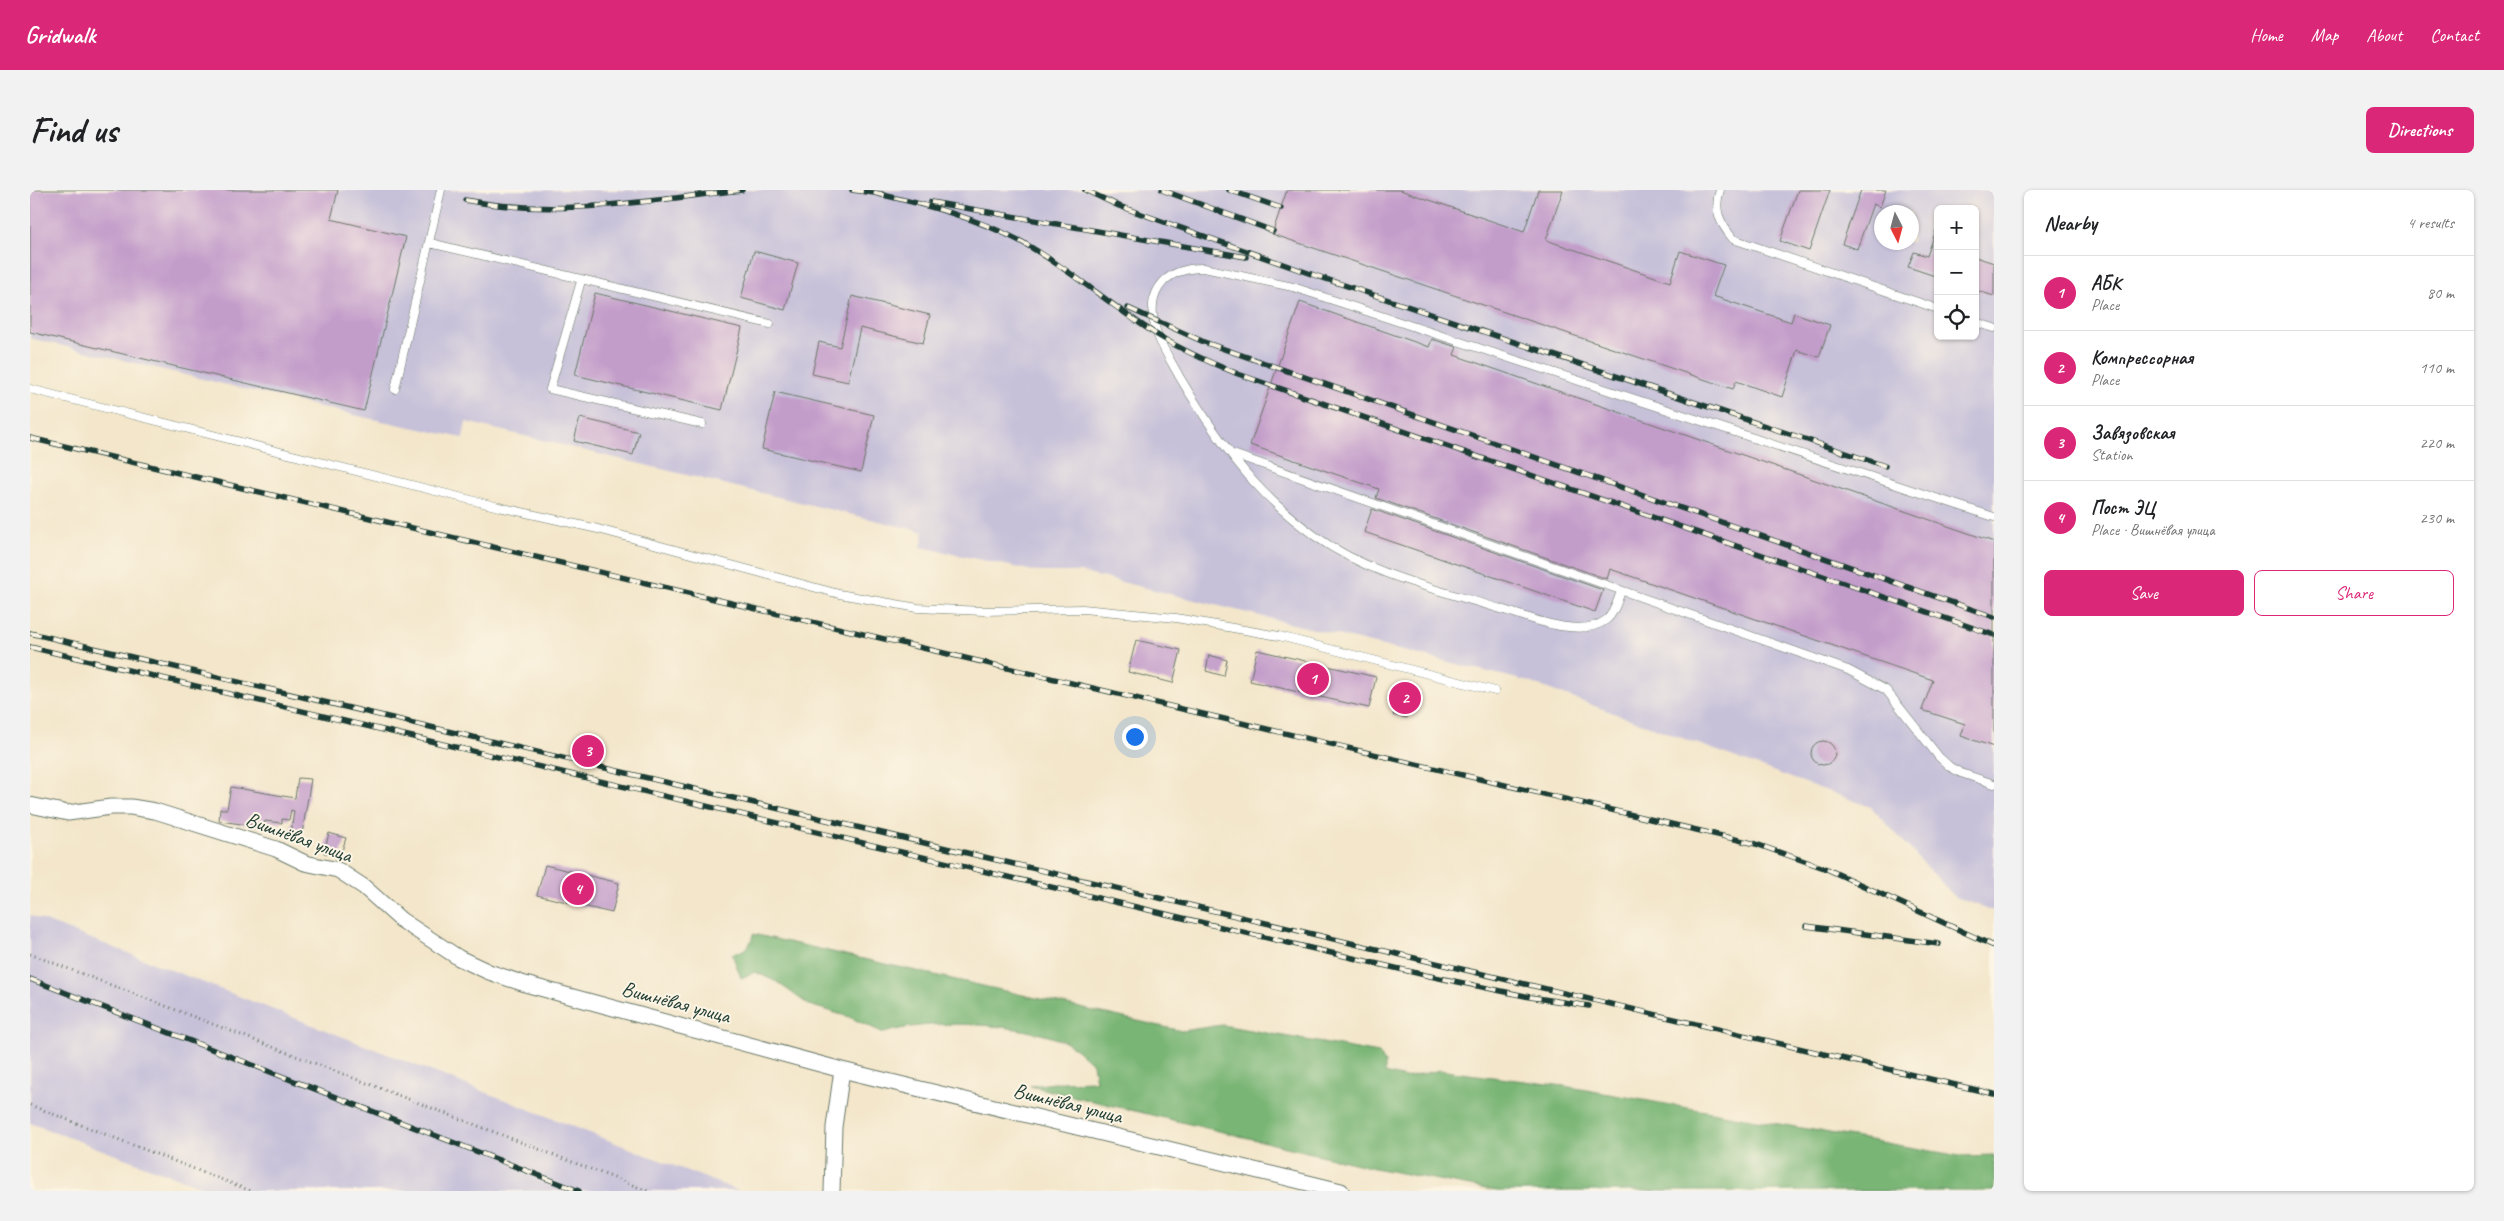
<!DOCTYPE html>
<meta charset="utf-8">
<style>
:root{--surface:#fff;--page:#f2f2f2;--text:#202124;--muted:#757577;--line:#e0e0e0;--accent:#db2777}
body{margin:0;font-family:Caveat,sans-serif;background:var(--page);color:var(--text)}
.controls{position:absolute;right:15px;top:15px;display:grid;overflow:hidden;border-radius:8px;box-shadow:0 1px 4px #0004}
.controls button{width:45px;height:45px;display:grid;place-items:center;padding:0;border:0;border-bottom:1px solid var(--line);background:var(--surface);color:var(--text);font:25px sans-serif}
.compass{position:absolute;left:1844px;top:15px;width:45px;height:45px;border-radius:50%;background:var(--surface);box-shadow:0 1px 4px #0004;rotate:174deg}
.you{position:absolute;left:1104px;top:546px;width:18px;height:18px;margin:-12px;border:4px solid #fff;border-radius:50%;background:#1a73e8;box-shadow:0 0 0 8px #1a73e833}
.badge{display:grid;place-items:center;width:32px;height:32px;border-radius:50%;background:var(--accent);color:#fff;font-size:16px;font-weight:700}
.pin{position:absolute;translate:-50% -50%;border:2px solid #fff;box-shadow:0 1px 5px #0006}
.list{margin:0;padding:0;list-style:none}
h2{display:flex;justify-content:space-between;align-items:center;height:65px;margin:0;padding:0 20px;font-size:21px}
h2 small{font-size:16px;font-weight:400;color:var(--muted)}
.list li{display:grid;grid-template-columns:32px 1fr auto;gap:15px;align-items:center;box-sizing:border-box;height:75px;padding:0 20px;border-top:1px solid var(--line)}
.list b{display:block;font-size:19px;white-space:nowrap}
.list p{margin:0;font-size:16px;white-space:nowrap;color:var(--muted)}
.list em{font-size:16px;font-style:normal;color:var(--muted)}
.actions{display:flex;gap:10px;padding:15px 20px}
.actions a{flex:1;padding:11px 0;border:1px solid var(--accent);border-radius:8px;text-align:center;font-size:18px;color:var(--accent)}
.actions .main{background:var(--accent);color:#fff}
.icon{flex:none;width:28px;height:28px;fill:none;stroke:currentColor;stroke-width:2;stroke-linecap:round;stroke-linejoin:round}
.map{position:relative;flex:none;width:1964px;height:1001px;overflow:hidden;border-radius:8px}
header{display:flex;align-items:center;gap:30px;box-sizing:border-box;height:70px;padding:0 25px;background:var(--accent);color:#fff}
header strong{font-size:24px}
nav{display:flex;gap:28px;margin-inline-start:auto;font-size:18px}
.intro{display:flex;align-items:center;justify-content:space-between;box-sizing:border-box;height:120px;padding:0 30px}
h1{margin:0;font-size:35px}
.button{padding:12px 22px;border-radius:8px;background:var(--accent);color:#fff;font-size:18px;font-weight:700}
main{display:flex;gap:30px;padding:0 30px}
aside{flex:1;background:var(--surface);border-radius:8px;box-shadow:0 1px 4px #0004}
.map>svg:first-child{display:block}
.industrial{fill:#c6c0d9;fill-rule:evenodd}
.forest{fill:#79b574;stroke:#4c7954}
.building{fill:#c39dca}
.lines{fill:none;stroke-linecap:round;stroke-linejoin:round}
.lane-casing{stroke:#697868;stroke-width:9}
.street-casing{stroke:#697868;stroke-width:17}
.path{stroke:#697868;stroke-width:3;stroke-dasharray:1 4;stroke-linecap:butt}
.lane{stroke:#fff;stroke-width:8}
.street{stroke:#fff;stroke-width:15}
.rail-casing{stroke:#1f3d34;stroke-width:5.5}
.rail{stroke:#fcf5e5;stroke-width:4;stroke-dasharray:11;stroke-linecap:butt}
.labels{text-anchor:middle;stroke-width:4;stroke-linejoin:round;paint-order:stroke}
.street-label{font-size:21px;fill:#1f3d34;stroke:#fcf5e5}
</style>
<header>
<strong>Gridwalk</strong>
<nav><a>Home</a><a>Map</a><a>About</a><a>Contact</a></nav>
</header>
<div class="intro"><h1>Find us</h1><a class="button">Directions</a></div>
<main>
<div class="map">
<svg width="1964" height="1001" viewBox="0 0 1964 1001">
<rect width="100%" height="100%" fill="#fcf5e5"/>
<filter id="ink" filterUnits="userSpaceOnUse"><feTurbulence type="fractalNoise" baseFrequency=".02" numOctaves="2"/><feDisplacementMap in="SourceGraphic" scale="10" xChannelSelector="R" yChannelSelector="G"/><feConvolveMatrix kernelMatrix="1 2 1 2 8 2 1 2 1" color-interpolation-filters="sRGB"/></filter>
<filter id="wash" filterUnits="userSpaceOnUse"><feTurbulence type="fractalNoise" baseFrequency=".0096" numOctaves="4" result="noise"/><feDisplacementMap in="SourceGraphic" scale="20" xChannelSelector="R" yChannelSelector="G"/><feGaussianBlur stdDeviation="1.12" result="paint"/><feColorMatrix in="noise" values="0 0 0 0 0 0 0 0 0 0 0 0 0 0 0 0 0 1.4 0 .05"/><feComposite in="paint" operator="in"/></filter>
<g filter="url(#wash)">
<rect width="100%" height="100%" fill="#f3e6ca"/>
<path class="industrial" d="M0,0h1964v721l-39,-14 -84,-90 -345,-126 -446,-109h-42l-117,-25 3,-15 -458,-110 -3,16 -100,-21 -333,-79zM1908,19h37v127h-37zM1852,22h30v30h-30z
M0,725l709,276h-526l-183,-68z"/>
<path class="forest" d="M723,744l429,97 40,-6 157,28 6,10v10l20,5 35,-8 13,2 111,14 396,70 34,-1v36h-497l-123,-23 -344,-82 32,-4 34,-1 -3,-17c-9,-7 -20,-19 -30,-23 -46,-18 -133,-23 -179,-8l-35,-16 -40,-12 -32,-23 -22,-10 -14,6 -9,-24c12,-3 19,-7 21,-20z"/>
<g id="blocks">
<path class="building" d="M0,0h308l-7,29 75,18 -42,174 -334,-79z
M1257,0h113l124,42 14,-42h25l-17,50 124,42 10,-31 44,14 -11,31 78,26 3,-9 36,12 -11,32 -22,-7 -15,47 -46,-16 -3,8 -461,-155z
M1768,0h32l-21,61 -29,-10z
M1831,0h25l-6,17 -7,-3 -16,45 -15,-5z
M1906,40l2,1v46l-30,-10 6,-15 13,4z
M724,61l44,12 -13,47 -44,-12z
M1945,67l19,6v33l-19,-6z
M565,103l147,35 -20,82 -147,-35z
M822,106l78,19 -7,28 -63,-15 -12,54 -36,-8 7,-32 21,5z
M1270,112l129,45 3,-8 25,8 -3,8 540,187v205l-33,-11 4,-12 -43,-14 11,-30 -323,-111 -3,10 -231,-81 3,-9 -129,-44z
M745,202l99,23 -13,57 -99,-23z
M550,228l59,14 -6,23 -59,-14z
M1342,319l231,81 -8,22 -231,-80z
M1106,450l45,10 -8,33 -45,-11z
M1227,460l119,27 -7,31 -119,-27z
M1179,465l18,5 -3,16 -18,-5z
M1371,496l14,4 -8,28 -14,-3z
M1781 563a12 12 0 1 1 24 0a12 12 0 1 1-24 0Z
M268,588l13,1 -9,55 -11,-2 3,-21 -3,-1 -2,10 -7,-1v4l-17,-2 -1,6 -45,-6 1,-12h7l4,-22 64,11z
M299,643l17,5 -6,19 -16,-4z
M515,675l74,18 -7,30 -75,-18z"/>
</g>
</g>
<g filter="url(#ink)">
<use href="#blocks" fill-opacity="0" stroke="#697868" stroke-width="1"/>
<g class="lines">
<defs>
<path id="lane" d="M1690,0c-7,20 0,33 13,49l205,70
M400,53l340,81
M551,91l-31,108 152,35
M1945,132l19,6
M0,199l469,118 99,22 241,65 79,14 65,3 100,-2 93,9 103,18 216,55
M365,199l46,-199
M1203,264l615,216 38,20 53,67 11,10 11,6 33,11
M1591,401c-3,9 -7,23 -15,29 -25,19 -75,-2 -102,-10 -64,-20 -133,-34 -189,-74 -22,-16 -44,-35 -62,-55 -29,-33 -52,-68 -74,-105 -7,-13 -16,-27 -21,-40 -15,-40 3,-68 46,-68l89,19 701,230"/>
<path id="street" d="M0,615l38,8 43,-6h20l24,4 121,38 29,14 33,7 26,17 37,33 58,38 30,14 36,12 317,86 499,121
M802,1001l2,-64 8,-57"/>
</defs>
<use href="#lane" class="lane-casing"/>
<use href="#street" class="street-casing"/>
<path class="path" d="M0,764l618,237
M0,915l221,86"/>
<use href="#lane" class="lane"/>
<use href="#street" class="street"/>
<defs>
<path id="rail" d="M822,0l30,4
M1055,0l34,16 195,69 571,191
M1132,0l111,41
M1199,0l52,18
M844,3c50,11 103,25 148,49 48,27 90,65 137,94 25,15 52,27 79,38l756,261
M435,10c91,18 186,0 277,-10
M901,12l315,55
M1098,118l76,34 790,275
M0,248l1726,406 71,25 167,77
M0,443l1964,461
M0,457l1395,328 105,22 59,9
M1776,736l133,18
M0,789l549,212"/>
</defs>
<use href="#rail" class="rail-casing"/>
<use href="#rail" class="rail"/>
</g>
</g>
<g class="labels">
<g class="street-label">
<text transform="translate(269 647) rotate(20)" y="7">Вишнёвая улица</text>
<text transform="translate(646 812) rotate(15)" y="7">Вишнёвая улица</text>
<text transform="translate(1038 913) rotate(14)" y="7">Вишнёвая улица</text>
</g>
</g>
</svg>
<div class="controls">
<button>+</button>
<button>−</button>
<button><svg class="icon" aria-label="locate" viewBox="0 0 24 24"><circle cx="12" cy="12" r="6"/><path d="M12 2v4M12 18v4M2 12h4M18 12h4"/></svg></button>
</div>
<svg class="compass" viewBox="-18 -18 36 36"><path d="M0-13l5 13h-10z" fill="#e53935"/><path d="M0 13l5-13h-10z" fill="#757577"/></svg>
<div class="you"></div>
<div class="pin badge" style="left:1283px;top:489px">1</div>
<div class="pin badge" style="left:1375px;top:508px">2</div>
<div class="pin badge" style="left:558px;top:561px">3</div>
<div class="pin badge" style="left:548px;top:699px">4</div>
</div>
<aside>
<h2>Nearby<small>4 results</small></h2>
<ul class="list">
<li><span class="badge">1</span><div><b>АБК</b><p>Place</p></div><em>80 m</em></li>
<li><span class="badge">2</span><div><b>Компрессорная</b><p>Place</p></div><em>110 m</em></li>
<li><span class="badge">3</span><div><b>Завязовская</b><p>Station</p></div><em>220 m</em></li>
<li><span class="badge">4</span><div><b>Пост ЭЦ</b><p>Place · Вишнёвая улица</p></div><em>230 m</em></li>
</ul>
<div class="actions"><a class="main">Save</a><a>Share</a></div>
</aside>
</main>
